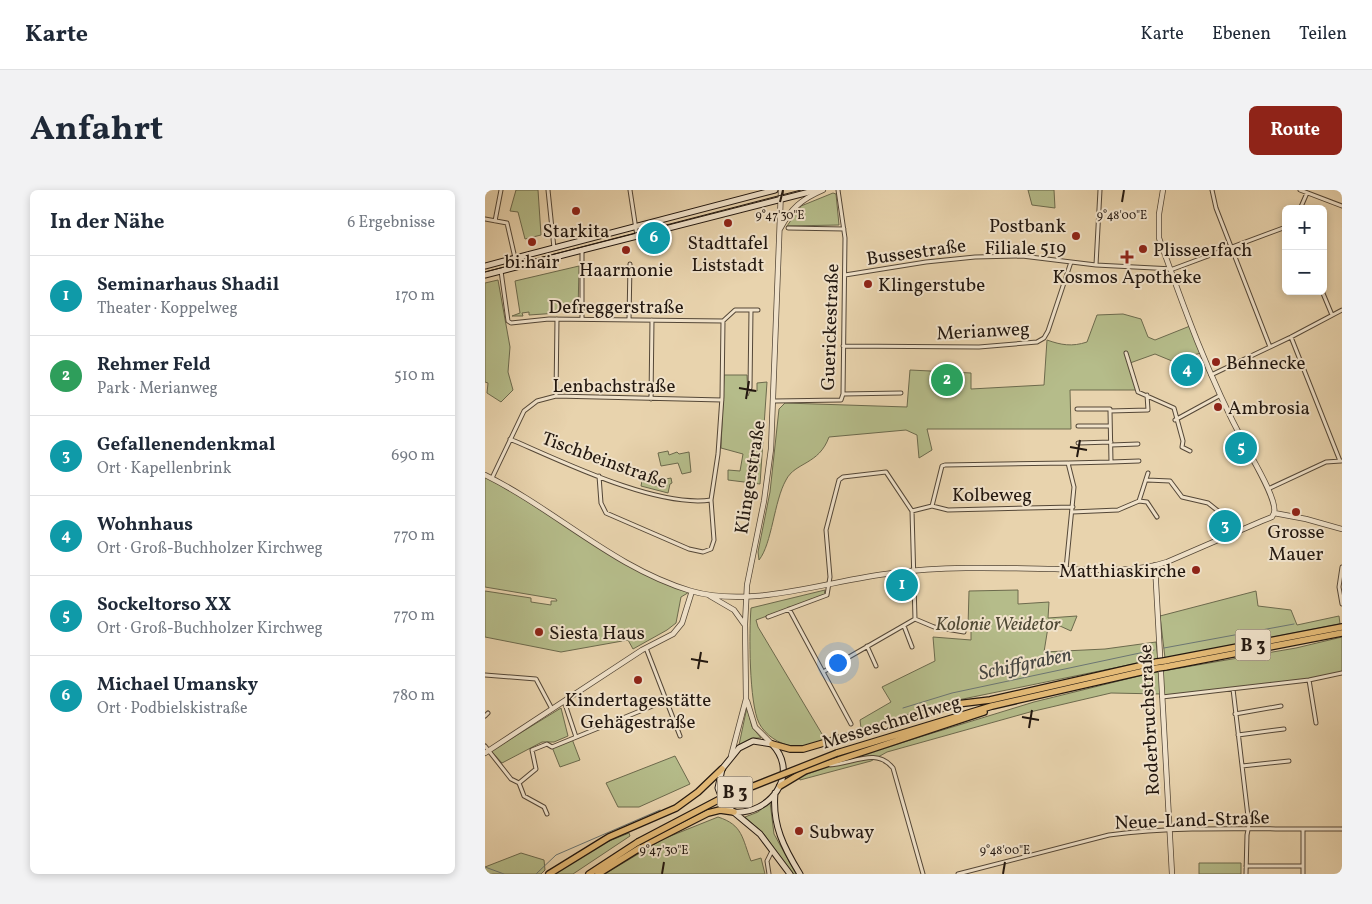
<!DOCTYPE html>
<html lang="de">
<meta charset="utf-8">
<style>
:root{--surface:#fff;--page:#f2f2f3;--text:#1f2937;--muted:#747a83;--line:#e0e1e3;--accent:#8f2418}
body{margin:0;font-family:Vollkorn,serif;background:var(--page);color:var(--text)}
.controls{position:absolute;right:15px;top:15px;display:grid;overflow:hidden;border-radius:8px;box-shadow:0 2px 8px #0003}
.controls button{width:45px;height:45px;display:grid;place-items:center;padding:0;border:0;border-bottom:1px solid var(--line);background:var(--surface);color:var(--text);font:25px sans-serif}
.you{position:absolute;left:352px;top:472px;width:18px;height:18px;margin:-12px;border:4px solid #fff;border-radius:50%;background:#1a73e8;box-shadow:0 0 0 8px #1a73e833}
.badge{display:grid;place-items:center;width:32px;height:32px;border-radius:50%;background:var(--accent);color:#fff;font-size:16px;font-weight:700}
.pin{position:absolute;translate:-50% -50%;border:2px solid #fff;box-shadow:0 1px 5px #0006}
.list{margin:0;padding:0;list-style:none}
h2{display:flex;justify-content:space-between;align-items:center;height:65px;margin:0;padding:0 20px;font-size:21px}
h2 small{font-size:16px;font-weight:400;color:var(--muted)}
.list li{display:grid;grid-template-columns:32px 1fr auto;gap:15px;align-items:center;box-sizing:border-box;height:80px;padding:0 20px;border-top:1px solid var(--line)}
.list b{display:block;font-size:19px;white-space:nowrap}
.list p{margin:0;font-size:16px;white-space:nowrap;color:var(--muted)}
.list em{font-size:16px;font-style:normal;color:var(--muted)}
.map{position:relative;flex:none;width:857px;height:684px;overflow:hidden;border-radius:8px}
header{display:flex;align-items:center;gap:30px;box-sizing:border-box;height:70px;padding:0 25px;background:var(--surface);border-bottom:1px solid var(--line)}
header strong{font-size:24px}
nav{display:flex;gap:28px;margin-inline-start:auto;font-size:18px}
.intro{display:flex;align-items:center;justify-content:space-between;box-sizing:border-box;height:120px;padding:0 30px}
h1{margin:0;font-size:35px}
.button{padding:12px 22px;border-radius:8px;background:var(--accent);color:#fff;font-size:18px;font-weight:700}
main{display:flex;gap:30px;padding:0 30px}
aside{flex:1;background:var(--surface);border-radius:8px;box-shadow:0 2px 8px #0003}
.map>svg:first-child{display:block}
.green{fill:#b5bc8a;stroke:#6c6a4d}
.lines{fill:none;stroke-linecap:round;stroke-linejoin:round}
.stream{stroke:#6c7673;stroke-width:1}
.minor-casing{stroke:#544737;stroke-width:5}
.tertiary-casing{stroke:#544737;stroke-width:6}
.secondary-casing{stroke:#231810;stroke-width:7}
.trunk-casing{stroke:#231810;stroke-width:8}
.minor{stroke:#f0e2ca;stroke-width:3}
.tertiary{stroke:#f0e2ca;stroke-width:4.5}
.secondary{stroke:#f0e2ca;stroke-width:5}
.trunk{stroke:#e4ba76;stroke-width:5.5}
.tram{stroke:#231810;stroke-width:1}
.trunk-bridge-casing{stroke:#231810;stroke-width:8;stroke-linecap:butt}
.trunk-bridge{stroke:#e4ba76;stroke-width:5.5}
.ticks{fill:none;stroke:#231810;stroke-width:2}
.poi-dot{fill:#8f2418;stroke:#f0e2ca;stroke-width:2}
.labels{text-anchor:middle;stroke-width:4;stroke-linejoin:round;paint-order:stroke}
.shield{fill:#f0e2ca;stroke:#605548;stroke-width:1}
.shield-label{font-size:18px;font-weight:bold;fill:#231810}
.poi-label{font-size:19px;fill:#231810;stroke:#f0e2ca}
.street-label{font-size:19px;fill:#231810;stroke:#f0e2ca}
.park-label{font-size:19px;font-style:italic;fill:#4f4935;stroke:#f0e2ca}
.water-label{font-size:20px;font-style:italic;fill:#474742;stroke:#f0e2ca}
.ticks-label{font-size:12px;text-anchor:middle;fill:#231810;stroke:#f0e2ca;stroke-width:4;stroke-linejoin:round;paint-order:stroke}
</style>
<header>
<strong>Karte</strong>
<nav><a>Karte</a><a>Ebenen</a><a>Teilen</a></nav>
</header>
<div class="intro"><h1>Anfahrt</h1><a class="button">Route</a></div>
<main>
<aside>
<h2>In der Nähe<small>6 Ergebnisse</small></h2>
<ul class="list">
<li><span class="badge" style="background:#0f9aa8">1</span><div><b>Seminarhaus Shadil</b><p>Theater · Koppelweg</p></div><em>170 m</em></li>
<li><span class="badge" style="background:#2e9e5b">2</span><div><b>Rehmer Feld</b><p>Park · Merianweg</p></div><em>510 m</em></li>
<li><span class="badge" style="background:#0f9aa8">3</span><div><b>Gefallenendenkmal</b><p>Ort · Kapellenbrink</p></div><em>690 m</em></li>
<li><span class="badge" style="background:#0f9aa8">4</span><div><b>Wohnhaus</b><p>Ort · Groß-Buchholzer Kirchweg</p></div><em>770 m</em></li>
<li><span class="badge" style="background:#0f9aa8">5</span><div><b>Sockeltorso XX</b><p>Ort · Groß-Buchholzer Kirchweg</p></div><em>770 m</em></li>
<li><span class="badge" style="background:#0f9aa8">6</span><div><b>Michael Umansky</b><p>Ort · Podbielskistraße</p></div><em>780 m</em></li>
</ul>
</aside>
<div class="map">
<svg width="857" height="684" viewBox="0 0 857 684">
<rect width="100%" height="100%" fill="#e8d3ad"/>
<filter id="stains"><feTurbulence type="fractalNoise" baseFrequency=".004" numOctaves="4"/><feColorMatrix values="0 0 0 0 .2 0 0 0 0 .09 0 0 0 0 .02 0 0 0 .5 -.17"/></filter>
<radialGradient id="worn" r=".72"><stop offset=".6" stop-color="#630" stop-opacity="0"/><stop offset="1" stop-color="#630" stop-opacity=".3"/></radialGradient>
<path class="green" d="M31,0h22l3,45 -16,4 -7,-27 -8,-1z
M543,0h26l1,18 -23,-3z
M348,3l3,1 3,31 -52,1 14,-20z
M94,76l-1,47 -20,-2v2l-29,2v-3l-7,1 1,3h-11l8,-3 -5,-32z
M13,90l12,67 -2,25 5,18 -12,12 -14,-9 1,-10 -3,-1v-99z
M638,124l18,5 7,18 7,3 35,-14 11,27 -29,8 -17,-7 -25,9 9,27h-69l1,39h-144l5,21 -13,8 -2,-23 -11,-5 -77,7c-10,28 -34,25 -43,43 -12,21 -14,64 -27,80l-1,-8 12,-60 9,-83 6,-6 122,4 3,-37 61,3v16l73,-4 3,-45c14,5 25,7 40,2l10,-27z
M239,185h23l1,21 2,-5h7v-8l10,-1 -7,102 -32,-4v-10l12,1 3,-17 -22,-6z
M183,261l1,4 8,-3 2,2 10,-2 2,20 -9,2 -4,-11 -17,3 -3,-13z
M0,285l150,94 56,22 -10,6 -5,26 -9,7 -34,19 -5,-9 -67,12 -76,-15v-46l46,7v4l20,3v-4h6l-1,-2 -71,-12z
M158,286l3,7 25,-5 1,5 -2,1 -2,9 -27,-7z
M340,400l-1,5 -68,25 2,7 67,112c-7,6 -24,8 -33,7 -13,-2 -27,-11 -33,-23 -10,-20 -10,-91 -8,-115z
M533,400v14l31,-2 -1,16 29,-2 -6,15 -22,-10 -5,31 61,-3 51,-7 2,17 -200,41 -97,28 -1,-8 31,-18 -9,-15 53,-26 -2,-24 38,3v-13h-3l1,-36z
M771,401l2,15 33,4 6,15 42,-9 1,8 -175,34 -5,-42z
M857,447v36l-8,3 -172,21 -1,-3 -50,-1 -81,19 -143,40 -16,9 -71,19 -1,-3 49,-18 186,-57 117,-29 145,-25z
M262,517l5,20 9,11h-8l-14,7z
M76,518l7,28 -14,6h-12l-40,21 -11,-12z
M87,549l8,21 -20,7 -8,-20z
M190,566l15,28 -51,23h-21l-12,-24z
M285,612l4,32 22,40h-4l-28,-40 -19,-17 13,-5z
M233,627c25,8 24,21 33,44l10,-3 4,16h-160l58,-35z
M144,643l1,3 -57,38h-19l48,-30z
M36,663l23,7 1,10 -4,4h-56v-7z
M714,673h42v11h-42z"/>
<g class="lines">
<path class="stream" d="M679,458l130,-24
M418,518l49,-15 202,-43
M0,677l19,7
M51,684l20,-19 104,-45"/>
<defs>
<path id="minor" d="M63,0l6,58
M145,0l7,46
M727,0l4,18 54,139
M815,0l42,16
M815,19l7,-16
M0,29l22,4 8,35
M10,31l6,-31
M303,38l56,1
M97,60v69
M611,75l4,-75
M16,81l7,50 3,2 38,-4 174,2
M360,85l81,-13 49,-5 47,-1 74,9 77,4 113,-42
M837,101l10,24
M144,130l1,-56
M806,147l49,124
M358,156l136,1 58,-5 7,-4 4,-7 23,-69
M641,163l12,39 36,16 9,33 -1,6 8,4
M726,185l80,-38 51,-27
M265,198l1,-78
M358,204l58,-1
M71,206l1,-77
M166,209l1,-79
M290,211l66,-1 2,-6 2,-156 -7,-48
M592,219h33v2
M690,230l44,-24
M593,236h32
M25,249c51,22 146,69 201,61
M593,253l33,-1
M626,255l27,-1
M626,272l28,-1
M584,273l42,-1 -1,-51 38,-1 -1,-15
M114,286l2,27 5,10 83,36 14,3 8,-3 3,-9 -3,-40 7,-46 4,-57 1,-76 12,-11h23
M7,288l32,-67 13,-10 19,-5 166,4
M662,290l23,1 12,16 26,6 29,23 3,5
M783,299l58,-27 15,-1
M654,311l8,1 10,15
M447,316l10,-40 3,-1 123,-2 6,24 -8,82
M427,321l20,-5 16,4 125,-3
M587,322l46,-2 21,-9 9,-28
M857,377l-3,20 3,17
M304,419l62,115
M283,427l59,-22 3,-18 -4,-47 13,-50 4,-3 43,-5 26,39 3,108 -92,53
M430,429l19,8 30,5
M419,436l8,21
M382,456l9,20
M161,458l34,88
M0,485l51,4 16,30
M824,490l7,43
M748,499l16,136 -2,10 -1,39
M677,507l147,-17 33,-7
M79,511l12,36
M750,524l46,-8
M0,526l3,-3
M753,545l46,-6
M0,556l26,33 8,4
M345,575c23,-1 46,-18 63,3l30,106
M757,576l47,-5
M62,624l-3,-7 -20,-11 -5,-13 17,-14 -4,-19 15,-6 5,3 115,-47
M818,640v44
M761,676h57
M284,684l-2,-13 5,-10
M473,684l151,-39c77,-10 156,-5 233,-6"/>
<path id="tertiary" d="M678,0l-4,24v24c25,70 50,140 85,205 7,14 34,57 30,70
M295,39c11,-21 22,-30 43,-39
M0,285c71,35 129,93 206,116 63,18 138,-11 202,-18 53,-7 108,-5 162,-4 34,1 80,4 112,-7l95,-41 10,-4 2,-4
M789,323l32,6 36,10
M670,375l17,309
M225,406l24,14 10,14
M262,511l8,26 16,16
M0,563l157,-103 31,-16 9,-11 10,-32
M246,566l15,-57 -1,-75 2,-39 17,-84 7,-52 10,-259"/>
<path id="secondary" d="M0,76l290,-76
M0,85l332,-85
M290,603c-3,32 9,55 25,81
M249,622c35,3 67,-37 38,-68l-19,-3 -14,7 -17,21 -4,19 6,16 36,30 30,40"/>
<path id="trunk" d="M679,471l178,-34
M680,477l177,-34
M287,554l18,5h13l154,-45 33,-4 167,-38
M352,563l155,-47 166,-38
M295,596l25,-15 179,-59
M64,684l60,-37 67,-29 22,-16 24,-23
M104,684l49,-32
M113,684l45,-28 65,-33 12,-3 14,2"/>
</defs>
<use href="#minor" class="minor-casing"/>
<use href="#tertiary" class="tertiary-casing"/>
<use href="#secondary" class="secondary-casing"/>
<use href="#trunk" class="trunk-casing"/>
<use href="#minor" class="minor"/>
<use href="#tertiary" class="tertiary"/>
<use href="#secondary" class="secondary"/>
<use href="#trunk" class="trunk"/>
<path class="tram" d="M0,82l316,-82"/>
<defs>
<path id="trunk-bridge" d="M672,472l7,-1
M673,478l7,-1
M153,652l80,-42 119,-47"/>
</defs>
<use href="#trunk-bridge" class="trunk-bridge-casing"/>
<use href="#trunk-bridge" class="trunk-bridge"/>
</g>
<path class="ticks" d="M295,12l3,-12M637,12l2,-12M254,198l17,3M261,209l3,-18M585,257l17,3M592,267l3,-17M206,469l17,3M213,479l3,-17M537,527l17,3M544,538l3,-18M177,684l2,-12M518,684l2,-12"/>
<g class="poi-dot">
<circle cx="91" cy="21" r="5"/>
<circle cx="243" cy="33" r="5"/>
<circle cx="591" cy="46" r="5"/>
<circle cx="47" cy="52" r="5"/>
<circle cx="658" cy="59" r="5"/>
<circle cx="141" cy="60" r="5"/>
<path d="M639.5 59.5h5v5h5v5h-5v5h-5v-5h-5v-5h5z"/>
<circle cx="383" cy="94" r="5"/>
<circle cx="731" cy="172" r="5"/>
<circle cx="733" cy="217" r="5"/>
<circle cx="811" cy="322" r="5"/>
<circle cx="711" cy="380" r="5"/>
<circle cx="54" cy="442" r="5"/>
<circle cx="153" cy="490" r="5"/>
<circle cx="314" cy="641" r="5"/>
</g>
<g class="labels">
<g class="shield">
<rect x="750.5" y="439.5" width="35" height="31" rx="4"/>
<rect x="232.5" y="586.5" width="35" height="31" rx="4"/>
</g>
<g class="shield-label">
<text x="768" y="461">B 3</text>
<text x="250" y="608">B 3</text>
</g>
<g class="poi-label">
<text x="581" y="42" text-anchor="end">Postbank<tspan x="581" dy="22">Filiale 519</tspan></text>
<text x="91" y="47">Starkita</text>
<text x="243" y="59">Stadttafel<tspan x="243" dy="22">Liststadt</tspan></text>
<text x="668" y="66" text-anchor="start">Plissee1fach</text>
<text x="47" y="78">bi:hair</text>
<text x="141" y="86">Haarmonie</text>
<text x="642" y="93">Kosmos Apotheke</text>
<text x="393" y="101" text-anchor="start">Klingerstube</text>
<text x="741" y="179" text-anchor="start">Behnecke</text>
<text x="743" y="224" text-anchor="start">Ambrosia</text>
<text x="811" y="348">Grosse<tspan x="811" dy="22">Mauer</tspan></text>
<text x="701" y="387" text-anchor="end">Matthiaskirche</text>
<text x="64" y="449" text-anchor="start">Siesta Haus</text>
<text x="153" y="516">Kindertagesstätte<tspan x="153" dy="22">Gehägestraße</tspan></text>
<text x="324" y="648" text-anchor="start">Subway</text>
</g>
<g class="street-label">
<text transform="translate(431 61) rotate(-8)" y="7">Bussestraße</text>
<text x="131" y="123">Defreggerstraße</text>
<text transform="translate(344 137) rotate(-88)" y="7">Guerickestraße</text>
<text transform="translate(498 140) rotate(-3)" y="7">Merianweg</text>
<text x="129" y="202">Lenbachstraße</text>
<text transform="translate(120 269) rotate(20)" y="7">Tischbeinstraße</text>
<text transform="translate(264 287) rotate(-81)" y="7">Klingerstraße</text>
<text x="507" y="311">Kolbeweg</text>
<text transform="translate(663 530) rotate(-93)" y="7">Roderbruchstraße</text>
<text transform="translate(406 531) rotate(-17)" y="7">Messeschnellweg</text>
<text transform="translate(707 629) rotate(-2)" y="7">Neue-Land-Straße</text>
</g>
<g class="park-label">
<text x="513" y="440">Kolonie Weidetor</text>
</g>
<g class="water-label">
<text transform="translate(540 473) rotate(-12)" y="7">Schiffgraben</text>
</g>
</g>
<g class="ticks-label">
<text x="295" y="29">9°47'30"E</text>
<text x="637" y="29">9°48'00"E</text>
<text x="179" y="664">9°47'30"E</text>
<text x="520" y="664">9°48'00"E</text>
</g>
<rect width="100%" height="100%" filter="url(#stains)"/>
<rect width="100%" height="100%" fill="url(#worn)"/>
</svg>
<div class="controls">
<button>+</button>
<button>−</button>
</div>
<div class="you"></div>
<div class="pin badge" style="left:417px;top:395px;background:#0f9aa8">1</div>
<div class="pin badge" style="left:462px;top:190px;background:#2e9e5b">2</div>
<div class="pin badge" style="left:740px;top:336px;background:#0f9aa8">3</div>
<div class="pin badge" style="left:702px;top:180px;background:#0f9aa8">4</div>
<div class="pin badge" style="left:756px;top:258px;background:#0f9aa8">5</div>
<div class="pin badge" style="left:169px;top:48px;background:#0f9aa8">6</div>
</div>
</main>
